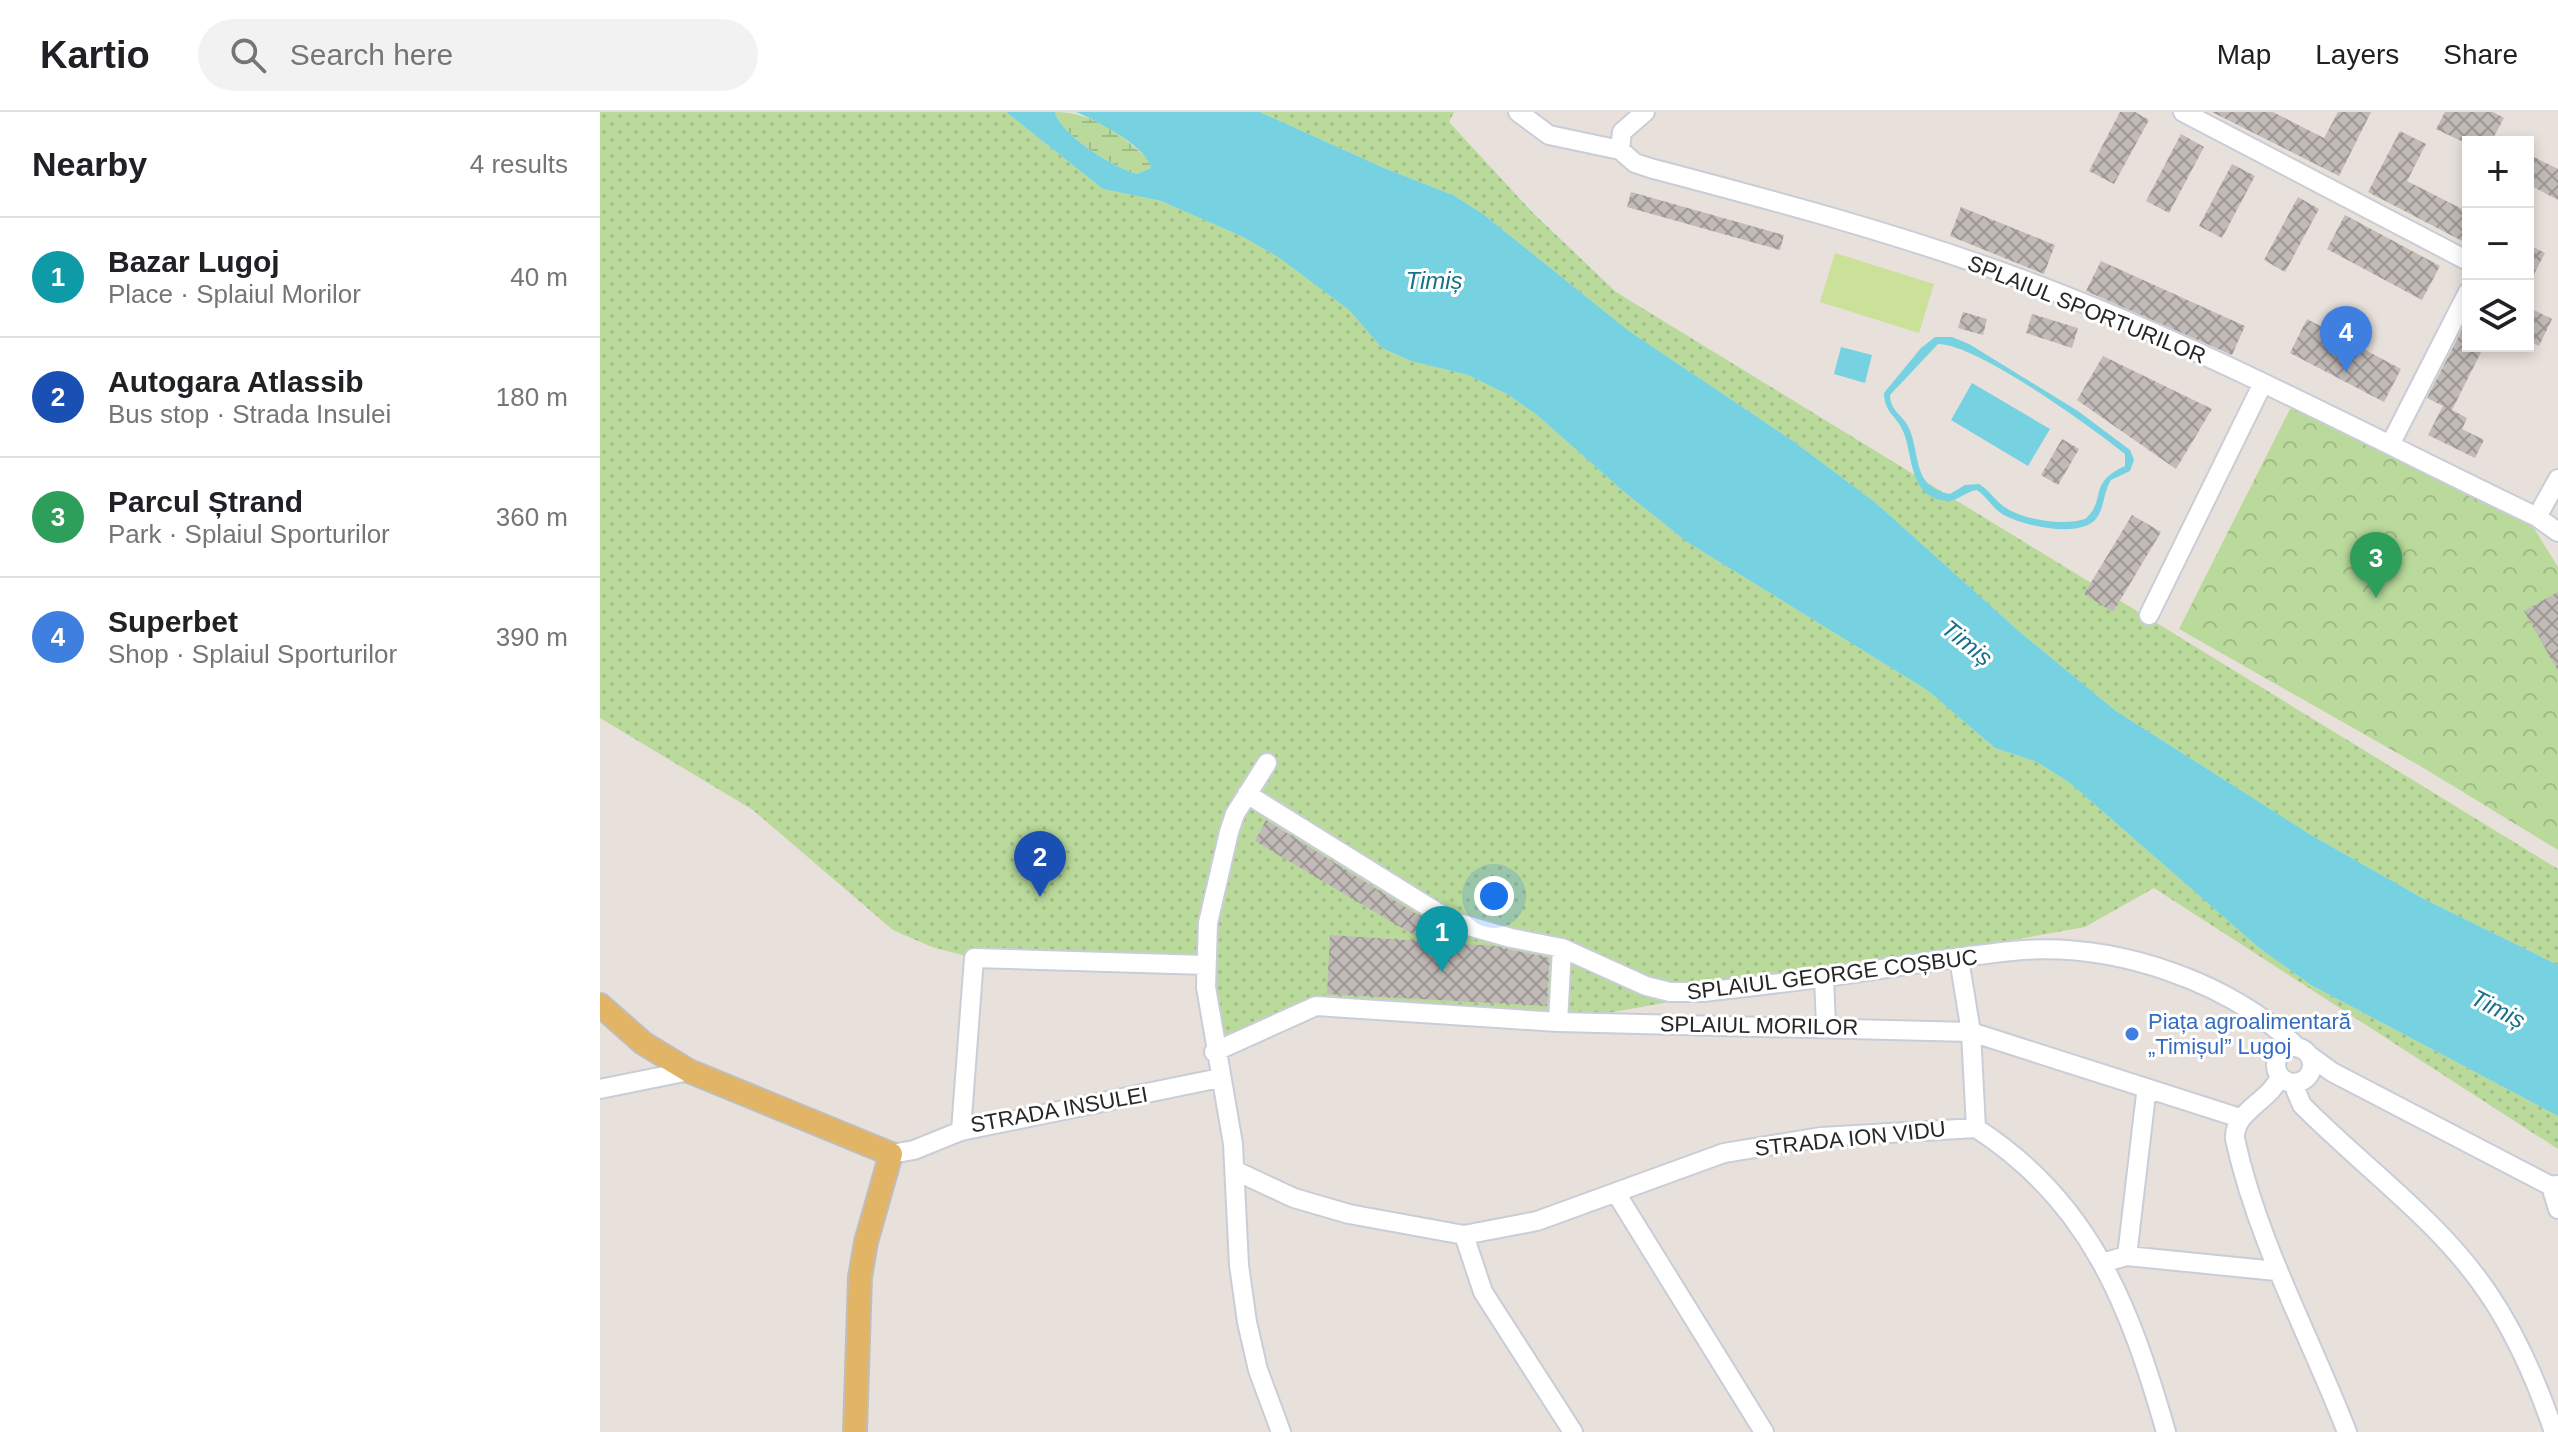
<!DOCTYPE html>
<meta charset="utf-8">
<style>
:root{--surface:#fff;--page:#f2f2f2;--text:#202124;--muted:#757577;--line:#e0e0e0;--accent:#497be6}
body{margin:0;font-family:Helvetica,sans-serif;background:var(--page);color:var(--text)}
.controls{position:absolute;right:24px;top:24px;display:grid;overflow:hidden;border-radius:0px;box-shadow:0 4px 12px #0003}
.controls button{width:72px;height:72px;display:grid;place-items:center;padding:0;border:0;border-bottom:2px solid var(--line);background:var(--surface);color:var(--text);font:40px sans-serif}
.you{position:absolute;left:894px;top:784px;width:28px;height:28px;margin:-20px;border:6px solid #fff;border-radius:50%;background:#1a73e8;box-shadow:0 0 0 12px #1a73e833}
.badge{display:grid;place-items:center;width:52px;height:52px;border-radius:50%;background:var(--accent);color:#fff;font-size:26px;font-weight:700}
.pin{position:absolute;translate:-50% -66px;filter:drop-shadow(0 2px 4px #0008)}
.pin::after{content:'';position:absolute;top:42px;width:28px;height:24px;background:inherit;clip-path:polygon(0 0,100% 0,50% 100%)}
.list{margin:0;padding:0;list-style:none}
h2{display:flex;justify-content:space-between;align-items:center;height:104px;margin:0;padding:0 32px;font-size:34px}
h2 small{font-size:26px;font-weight:400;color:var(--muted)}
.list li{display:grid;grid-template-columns:52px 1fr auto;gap:24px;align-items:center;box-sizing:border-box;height:120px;padding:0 32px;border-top:2px solid var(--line)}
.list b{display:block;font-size:30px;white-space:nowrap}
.list p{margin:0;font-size:26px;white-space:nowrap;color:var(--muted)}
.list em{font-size:26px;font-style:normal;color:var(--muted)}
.icon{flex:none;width:44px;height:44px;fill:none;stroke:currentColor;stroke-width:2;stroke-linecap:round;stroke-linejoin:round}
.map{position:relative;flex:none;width:1958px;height:1320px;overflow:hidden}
header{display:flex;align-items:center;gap:48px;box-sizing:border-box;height:112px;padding:0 40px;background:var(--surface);border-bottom:2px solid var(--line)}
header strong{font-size:38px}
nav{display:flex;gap:44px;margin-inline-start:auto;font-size:28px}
.search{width:560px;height:72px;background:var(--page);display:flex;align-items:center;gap:20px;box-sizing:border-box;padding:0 28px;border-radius:44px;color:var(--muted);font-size:30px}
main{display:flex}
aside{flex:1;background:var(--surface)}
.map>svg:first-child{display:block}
.grass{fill:url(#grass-dots)}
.wetland{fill:url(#wetland-marsh)}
.park{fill:url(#park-crowns)}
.pitch{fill:#cbe098}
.water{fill:#76d2e1;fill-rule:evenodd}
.building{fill:url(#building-cross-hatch)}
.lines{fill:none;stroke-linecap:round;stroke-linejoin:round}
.minor-casing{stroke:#c8cdd8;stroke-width:22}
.major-casing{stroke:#bebebe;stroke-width:26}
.minor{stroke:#fff;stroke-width:18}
.major{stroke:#e1b466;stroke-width:22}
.shop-dot{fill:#3f7fe0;stroke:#fff;stroke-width:3}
.labels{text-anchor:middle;stroke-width:6;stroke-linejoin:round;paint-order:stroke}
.street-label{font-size:22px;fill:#272727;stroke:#fff}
.shop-label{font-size:22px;fill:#366cbe;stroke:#fff;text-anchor:start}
.water-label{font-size:24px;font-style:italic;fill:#1a7088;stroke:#fff}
</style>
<header>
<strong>Kartio</strong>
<div class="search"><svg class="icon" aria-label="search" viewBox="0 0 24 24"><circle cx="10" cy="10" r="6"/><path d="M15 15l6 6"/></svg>Search here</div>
<nav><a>Map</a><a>Layers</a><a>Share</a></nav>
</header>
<main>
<aside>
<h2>Nearby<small>4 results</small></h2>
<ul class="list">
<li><span class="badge" style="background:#0f9aa8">1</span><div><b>Bazar Lugoj</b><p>Place · Splaiul Morilor</p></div><em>40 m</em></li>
<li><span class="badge" style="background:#1a4fb4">2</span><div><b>Autogara Atlassib</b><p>Bus stop · Strada Insulei</p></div><em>180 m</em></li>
<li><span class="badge" style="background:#2e9e5b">3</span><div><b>Parcul Ștrand</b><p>Park · Splaiul Sporturilor</p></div><em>360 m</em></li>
<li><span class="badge" style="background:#3f7fe0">4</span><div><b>Superbet</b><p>Shop · Splaiul Sporturilor</p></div><em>390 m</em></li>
</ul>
</aside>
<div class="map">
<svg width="1958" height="1320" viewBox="0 0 1958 1320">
<defs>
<pattern id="grass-dots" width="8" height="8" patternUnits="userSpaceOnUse" patternTransform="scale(2)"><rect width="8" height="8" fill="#b9da9b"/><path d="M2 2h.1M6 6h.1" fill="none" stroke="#9fbb86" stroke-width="1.8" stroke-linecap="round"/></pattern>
<pattern id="wetland-marsh" width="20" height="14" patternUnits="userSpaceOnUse" patternTransform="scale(2)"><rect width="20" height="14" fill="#b9da9b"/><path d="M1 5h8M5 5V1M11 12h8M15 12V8" fill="none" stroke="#9fbb86"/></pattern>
<pattern id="park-crowns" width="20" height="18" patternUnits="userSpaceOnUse" patternTransform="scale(2)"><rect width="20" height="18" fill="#b9da9b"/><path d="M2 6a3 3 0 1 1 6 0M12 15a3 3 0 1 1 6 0" fill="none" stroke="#9fbb86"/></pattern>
<pattern id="building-cross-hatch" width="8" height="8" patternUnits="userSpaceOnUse" patternTransform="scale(2)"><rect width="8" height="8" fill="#c1bab7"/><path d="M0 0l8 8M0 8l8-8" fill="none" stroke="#9d9795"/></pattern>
</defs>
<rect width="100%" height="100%" fill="#e8e0da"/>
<path class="grass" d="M0,0h406l97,77 58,12 82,36 35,20 71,53 33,38 29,13 57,14 39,19 30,21 86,76 64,51 240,148 68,58 42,14 33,21 188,164 53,38 247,131v33l-404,-261 -69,39 -527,95 -242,-16 -102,46 -9,-86 -231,-8 -42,-11 -39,-17 -140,-120 -153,-92z
M660,0h194l-5,10 84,91 83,79 942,577v96l-134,-66 -113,-64 -195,-124 -95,-78 -145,-130 -83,-62 -164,-110 -146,-117 -30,-19 -69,-27z"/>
<path class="wetland" d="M455,0c38,0 66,23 93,47l3,9 -14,6c-22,-6 -77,-39 -82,-62z"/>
<path class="park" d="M1691,295l241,118 26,42v283l-136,-83 -243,-138z"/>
<path class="pitch" d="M1235,141l99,31 -15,49 -99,-31z"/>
<path class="water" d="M406,0h49c5,23 60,56 82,62l14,-6c-3,-21 -56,-48 -75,-56h184l124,56 69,27 30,19 146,117 164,110 83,62 145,130 95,78 195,124 113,64 134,66v151l-247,-131 -53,-38 -188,-164 -33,-21 -42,-14 -68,-58 -240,-148 -64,-51 -86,-76 -30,-21 -39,-19 -57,-14 -29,-13 -33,-38 -71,-53 -35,-20 -82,-36 -58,-12z
M1335,225h17l17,7 109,67 52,39 4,10 -4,11 -19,9c-8,12 -6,29 -16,40 -17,18 -71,6 -91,-5 -11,-6 -17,-18 -27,-25 -11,1 -19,11 -29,11 -40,-3 -34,-44 -45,-70 -7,-16 -19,-19 -19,-38l37,-45zM1338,232c39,0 153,83 187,110v12c-39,18 -17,33 -40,53 -22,7 -63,1 -82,-13 -9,-7 -14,-16 -24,-22l-14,1 -15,9c-38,-7 -29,-38 -41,-66 -6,-13 -19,-17 -19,-33z
M1241,235l31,8 -7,28 -31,-9z
M1372,271l78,46 -22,37 -77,-46z"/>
<path class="building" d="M1520,0h15l14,8 -35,64 -25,-13z
M1612,0h61l51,26 14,-26h33l-32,64z
M1845,0h48l11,6 -13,24h-28l-27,-13z
M1800,19l26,13 -19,37 61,31v32l-100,-52z
M1581,22l23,13 -35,66 -23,-12z
M1928,42l30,15v31l-30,-16z
M1632,52l23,12 -33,62 -23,-12z
M1031,80l153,43 -4,15 -153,-43z
M1698,85l21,12 -34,63 -21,-12z
M1361,95l94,38 -11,29 -94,-38z
M1745,103l95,51 -18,34 -95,-51z
M1928,132l17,9 -17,33z
M1501,149l144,65 -13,29 -146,-64z
M1928,195l24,12 -13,27 -11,-5z
M1363,200l24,7 -4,16 -25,-7z
M1432,202l46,14 -6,20 -46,-15z
M1868,206v28h16l-32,64 15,8 -5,11 22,11 -9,18 -47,-23 15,-29 -16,-8z
M1707,207l94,50 -17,33 -94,-49z
M1503,244l109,53 -36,60 -99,-69z
M1462,327l17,10 -21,36 -17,-10z
M1532,403l29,17 -48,80 -29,-18z
M1958,480v79l-34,-60z
M666,708l168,105 -10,16 -169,-100z
M730,823l165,11 54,12 -2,48 -220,-12z"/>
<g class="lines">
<defs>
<path id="minor" d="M918,0l31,23 71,15
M1583,0l285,149
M1020,38l15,13 15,5c125,33 250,66 371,111 177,65 345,156 516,238l21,15
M1020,38l2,-18 23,-20
M1790,333l78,-153
M1937,405l21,-38
M1549,503l114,-232
M667,651l-32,51 -6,18 -21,91 -2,64 27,157 6,121 8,57 11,48 23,62
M647,682l204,127 60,17 51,10 84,38 24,6h33c51,-6 101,-11 151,-19 56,-8 112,-18 169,-23 95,-6 205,31 274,97
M1359,847l12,73 5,96
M1224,865l2,49
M958,910l4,-74
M1676 953a18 18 0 1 1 36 0a18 18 0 1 1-36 0Z
M614,940l102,-46 242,16 413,10 269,86
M1710,944l22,16 219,114 7,-1
M1680,964c-9,25 -47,35 -45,63 23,104 74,195 112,293
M1698,970l-2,9 6,14c61,62 137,115 186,188 28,41 50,92 66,139
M0,977l89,-18
M361,1019l13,-173 232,7
M291,1042l23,-4 47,-19 259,-53
M636,1059l58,27 55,16 115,21 73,-14 187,-68 97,-16 155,-9c115,74 154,179 190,304
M1951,1074l7,23
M1016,1081l148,239
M864,1123l19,57 90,140
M1527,1144l19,-162
M1505,1150l22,-6 149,15"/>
<path id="major" d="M0,893l43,38 46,28 202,83 -25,88 -6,35 -5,155"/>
</defs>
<use href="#minor" class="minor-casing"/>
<use href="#major" class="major-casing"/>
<use href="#minor" class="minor"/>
<use href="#major" class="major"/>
</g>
<circle class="shop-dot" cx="1532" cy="922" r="8"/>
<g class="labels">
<g class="street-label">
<text transform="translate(1487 197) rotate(22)" y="8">SPLAIUL SPORTURILOR</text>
<text transform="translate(1232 862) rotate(-7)" y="8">SPLAIUL GEORGE COȘBUC</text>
<text transform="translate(1159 913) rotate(1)" y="8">SPLAIUL MORILOR</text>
<text transform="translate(459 997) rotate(-10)" y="8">STRADA INSULEI</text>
<text transform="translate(1250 1026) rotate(-6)" y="8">STRADA ION VIDU</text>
</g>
<g class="shop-label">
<text x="1548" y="917">Piața agroalimentară<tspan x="1548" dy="25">„Timișul” Lugoj</tspan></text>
</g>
<g class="water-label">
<text x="834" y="177">Timiș</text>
<text transform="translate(1367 531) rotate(39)" y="8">Timiș</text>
<text transform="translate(1898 897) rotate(27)" y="8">Timiș</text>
</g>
</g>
</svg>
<div class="controls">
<button>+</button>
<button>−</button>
<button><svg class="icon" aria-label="layers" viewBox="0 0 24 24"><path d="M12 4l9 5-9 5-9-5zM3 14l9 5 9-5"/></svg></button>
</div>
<div class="you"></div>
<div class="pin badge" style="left:842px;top:860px;background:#0f9aa8">1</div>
<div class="pin badge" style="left:440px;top:785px;background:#1a4fb4">2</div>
<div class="pin badge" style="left:1776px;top:486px;background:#2e9e5b">3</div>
<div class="pin badge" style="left:1746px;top:260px;background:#3f7fe0">4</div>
</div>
</main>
